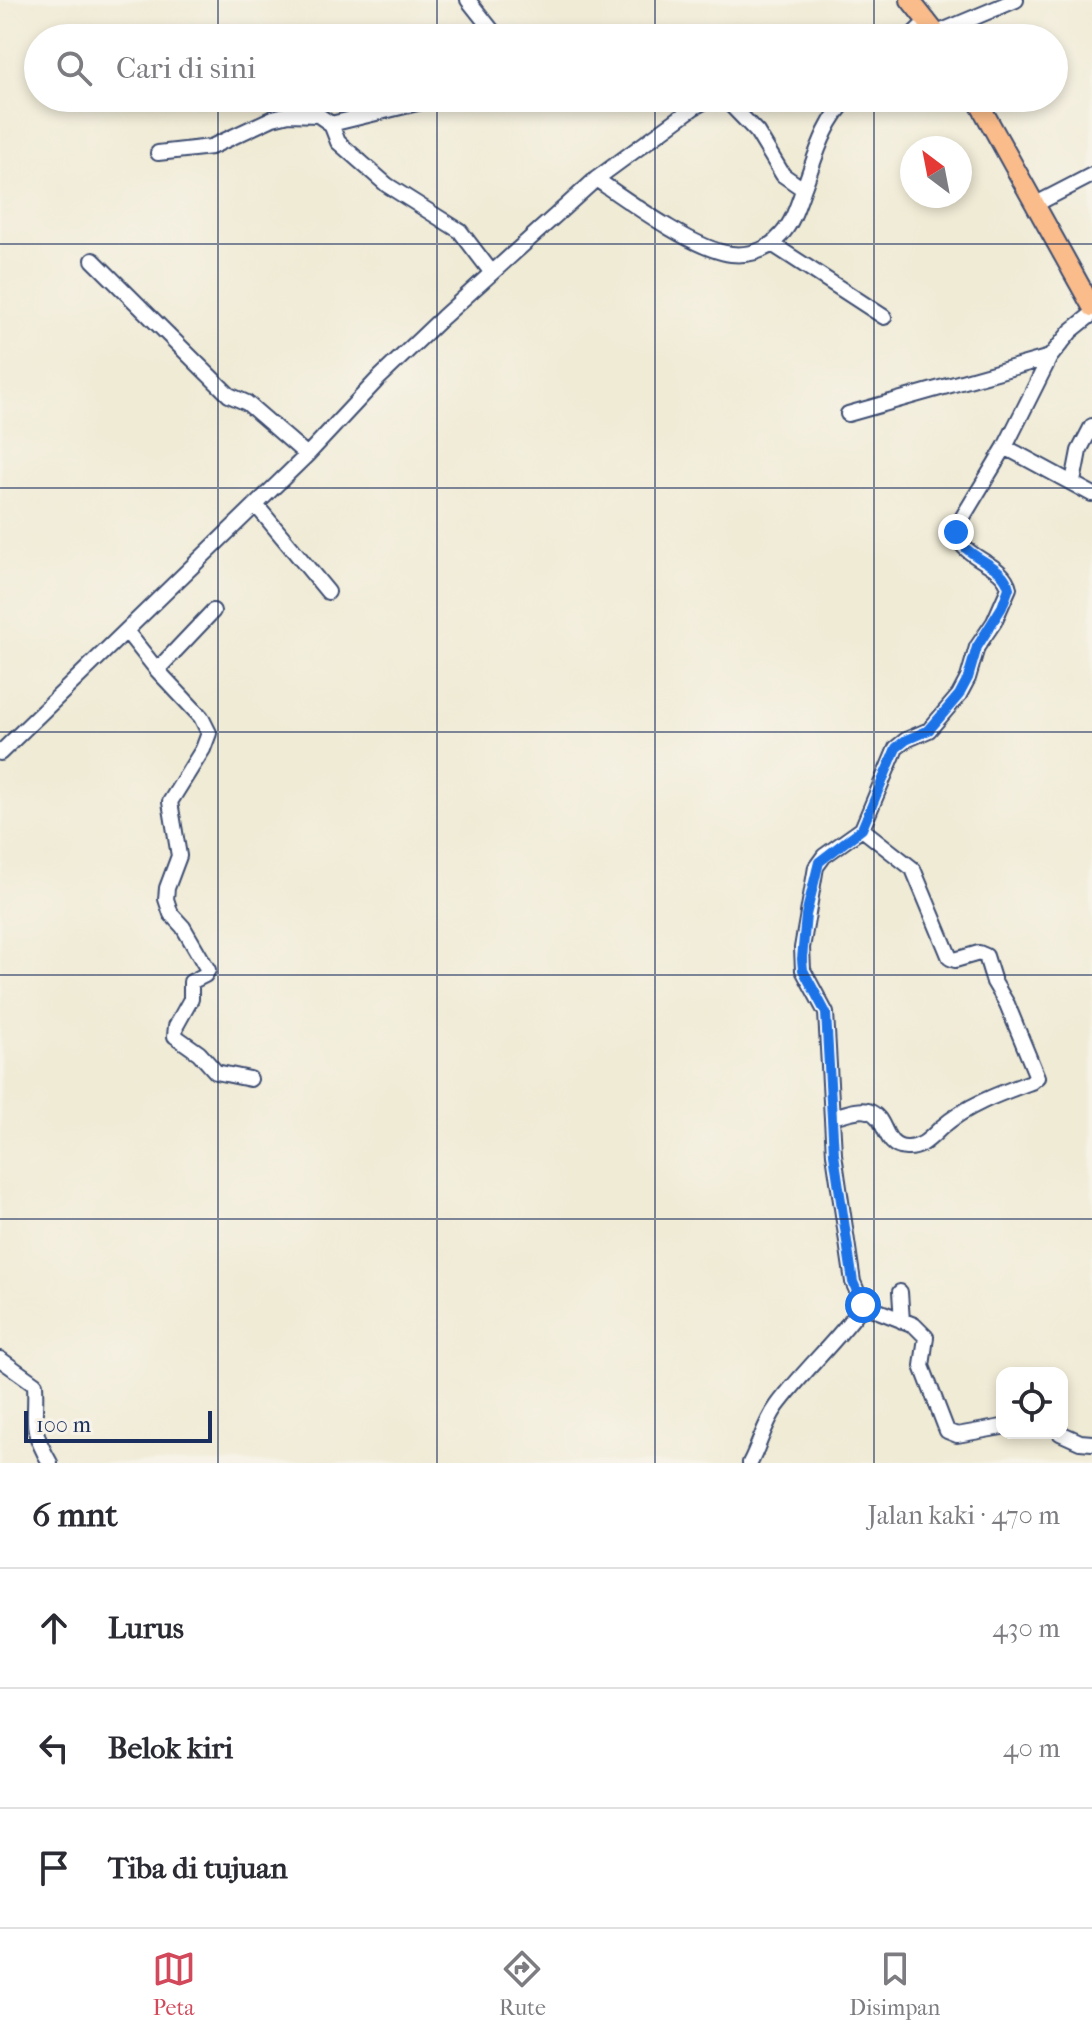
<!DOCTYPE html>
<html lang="id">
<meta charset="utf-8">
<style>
:root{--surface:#fff;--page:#f2f2f3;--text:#2b2b33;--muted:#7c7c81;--line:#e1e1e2;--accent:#d1495b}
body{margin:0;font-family:"IM FELL French Canon",serif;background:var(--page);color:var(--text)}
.controls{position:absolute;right:24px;bottom:24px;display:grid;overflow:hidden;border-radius:16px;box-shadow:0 4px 12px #0003}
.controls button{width:72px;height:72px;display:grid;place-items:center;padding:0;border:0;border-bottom:2px solid var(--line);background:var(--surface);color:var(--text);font:40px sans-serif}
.compass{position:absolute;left:900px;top:136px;width:72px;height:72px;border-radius:50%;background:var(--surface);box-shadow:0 4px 12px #0003;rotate:328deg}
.scale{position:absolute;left:24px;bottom:20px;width:188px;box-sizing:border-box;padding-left:8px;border:4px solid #1b2f5e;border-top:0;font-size:22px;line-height:28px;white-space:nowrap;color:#1b2f5e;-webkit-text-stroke:6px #f7f3e8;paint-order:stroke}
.stop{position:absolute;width:24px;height:24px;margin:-18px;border:6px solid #1a73e8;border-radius:50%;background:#fff}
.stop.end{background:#1a73e8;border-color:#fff;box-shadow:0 2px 8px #0008}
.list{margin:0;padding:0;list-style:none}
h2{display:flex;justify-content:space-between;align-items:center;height:104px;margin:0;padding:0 32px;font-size:34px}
h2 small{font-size:26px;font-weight:400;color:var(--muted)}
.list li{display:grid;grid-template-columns:52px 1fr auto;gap:24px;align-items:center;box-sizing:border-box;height:120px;padding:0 32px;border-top:2px solid var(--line)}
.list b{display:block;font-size:30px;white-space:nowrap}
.list em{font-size:26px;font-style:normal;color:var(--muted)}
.icon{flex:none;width:44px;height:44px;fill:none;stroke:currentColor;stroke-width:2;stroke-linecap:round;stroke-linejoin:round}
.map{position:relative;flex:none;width:1092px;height:1463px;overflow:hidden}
.search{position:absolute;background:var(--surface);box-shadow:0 4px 12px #0003;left:24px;right:24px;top:24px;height:88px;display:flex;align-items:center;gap:20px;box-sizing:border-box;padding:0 28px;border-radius:44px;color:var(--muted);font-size:30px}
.sheet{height:464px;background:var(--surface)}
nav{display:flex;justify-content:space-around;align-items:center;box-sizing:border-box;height:112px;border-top:2px solid var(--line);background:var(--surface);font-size:22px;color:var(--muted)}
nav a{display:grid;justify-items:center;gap:4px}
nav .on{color:var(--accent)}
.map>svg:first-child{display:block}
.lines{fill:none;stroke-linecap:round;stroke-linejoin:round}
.minor-casing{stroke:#3b4b70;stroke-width:18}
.major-casing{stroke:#3b4b70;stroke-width:22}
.minor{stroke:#fff;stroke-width:14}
.major{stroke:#f9bc8a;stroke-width:18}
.route{stroke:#1a73e8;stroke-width:10}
.grid{fill:none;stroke:#1b2f5e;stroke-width:2;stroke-opacity:0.55}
</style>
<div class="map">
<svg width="1092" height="1463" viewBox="0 0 1092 1463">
<rect width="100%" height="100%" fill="#f7f3e8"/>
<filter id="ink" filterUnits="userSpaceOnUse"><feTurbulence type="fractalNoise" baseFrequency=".0125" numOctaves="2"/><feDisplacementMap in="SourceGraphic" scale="16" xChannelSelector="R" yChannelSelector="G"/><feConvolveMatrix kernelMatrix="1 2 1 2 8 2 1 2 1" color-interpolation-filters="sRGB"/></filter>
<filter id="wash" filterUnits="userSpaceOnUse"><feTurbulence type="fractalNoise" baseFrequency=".006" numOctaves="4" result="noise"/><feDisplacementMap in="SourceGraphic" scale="32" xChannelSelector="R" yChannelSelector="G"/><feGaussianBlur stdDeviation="1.8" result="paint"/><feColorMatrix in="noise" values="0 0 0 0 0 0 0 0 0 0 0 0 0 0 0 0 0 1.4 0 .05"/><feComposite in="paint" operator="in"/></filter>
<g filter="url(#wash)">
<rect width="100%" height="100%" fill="#f0ebd5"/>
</g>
<g filter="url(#ink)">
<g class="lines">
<defs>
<path id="minor" d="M468,0l30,38
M937,33l79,-33
M909,38l19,-18
M720,98l7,3 30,31 26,43 20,14
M331,124l107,-26
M158,153l53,-6 62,-29 16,-4 29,1 13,9 7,18 49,43 73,46 32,42
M596,179l97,-71 18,-10
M1036,204l56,-29
M772,244l112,73
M93,260l136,135 18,8 60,52
M848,414l202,-57
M1005,447l87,47
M1073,482l6,-31 13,-25
M256,505l72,87
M127,632l30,38 44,47 8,16 -6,16 -33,53 9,54 -12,32 -1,11 5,15 12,13 25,43 -3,5 -14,7v17l-15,27 -1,10 24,17 17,19 34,7
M157,670l56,-59
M0,753l307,-298 70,-75 66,-63 153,-138c32,22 99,71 135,75 20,2 37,-4 50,-19 13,-14 17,-32 24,-50 11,-30 20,-64 44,-87
M832,1117c10,-2 26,-9 36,-6 20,6 14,36 38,37 16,1 26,-12 36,-21 25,-22 59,-34 89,-45l6,-5 -30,-73 -13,-22 -8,-26 -7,-3 -24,7 -5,-2 -37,-89 -51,-40
M900,1292l2,29
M863,1305l51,20 12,12 -4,29 25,65 10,4 45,-8
M0,1359l35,25c2,39 -7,41 15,79
M1060,1433l20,9 12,1
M750,1463c10,-19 14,-39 27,-57 26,-35 60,-65 86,-101l-10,-23 -19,-128 -8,-141 -23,-43 -1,-22 14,-81 8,-11 38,-27 34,-81 10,-8 23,-10 30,-35 9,-17 9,-31 17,-25 15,-34c-6,-29 -57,-29 -51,-63l47,-78 45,-90 21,-26 21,-17"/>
<path id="major" d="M910,0l30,38
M976,98l116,209"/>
</defs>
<use href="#minor" class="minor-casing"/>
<use href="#major" class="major-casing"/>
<use href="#minor" class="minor"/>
<use href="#major" class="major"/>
</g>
</g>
<g class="lines" filter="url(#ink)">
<path class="route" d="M863,1305l-10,-23 -19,-128 -8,-141 -23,-43 -1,-11 4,-44 13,-53 43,-33 34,-81 10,-8 23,-10 30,-35 9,-17 9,-31 25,-40 7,-19c-6,-27 -46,-28 -53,-56"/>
</g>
<path class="grid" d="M218,0v38M437,0v38M655,0v38M874,0v38M218,98v1365M437,98v1365M655,98v1365M874,98v1365M0,244h1092M0,488h1092M0,732h1092M0,975h1092M0,1219h1092"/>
</svg>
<div class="controls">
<button><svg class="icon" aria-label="locate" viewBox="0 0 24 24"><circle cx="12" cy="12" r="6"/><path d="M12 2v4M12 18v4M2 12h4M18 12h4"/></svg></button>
</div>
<svg class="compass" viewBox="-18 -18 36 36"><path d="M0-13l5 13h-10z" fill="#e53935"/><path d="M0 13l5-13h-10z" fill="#7c7c81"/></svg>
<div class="scale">100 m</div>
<div class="stop" style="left:863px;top:1305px"></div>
<div class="stop end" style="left:956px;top:532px"></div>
<div class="search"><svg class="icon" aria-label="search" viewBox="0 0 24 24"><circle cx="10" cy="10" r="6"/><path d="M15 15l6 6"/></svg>Cari di sini</div>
</div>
<section class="sheet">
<h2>6 mnt<small>Jalan kaki · 470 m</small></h2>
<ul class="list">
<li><svg class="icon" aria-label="ahead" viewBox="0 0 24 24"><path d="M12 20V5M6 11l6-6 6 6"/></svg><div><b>Lurus</b></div><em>430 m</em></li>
<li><svg class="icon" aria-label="left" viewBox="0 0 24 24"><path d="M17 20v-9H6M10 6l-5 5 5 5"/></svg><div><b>Belok kiri</b></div><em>40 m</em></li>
<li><svg class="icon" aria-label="arrive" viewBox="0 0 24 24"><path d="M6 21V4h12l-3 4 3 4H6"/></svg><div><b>Tiba di tujuan</b></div></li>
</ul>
</section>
<nav>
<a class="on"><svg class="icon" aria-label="map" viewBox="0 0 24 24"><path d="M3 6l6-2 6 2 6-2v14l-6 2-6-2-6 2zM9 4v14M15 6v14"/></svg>Peta</a>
<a><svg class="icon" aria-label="directions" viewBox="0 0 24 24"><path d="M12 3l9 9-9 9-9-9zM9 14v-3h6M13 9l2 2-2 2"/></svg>Rute</a>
<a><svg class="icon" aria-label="saved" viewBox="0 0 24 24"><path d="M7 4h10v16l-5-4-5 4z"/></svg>Disimpan</a>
</nav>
